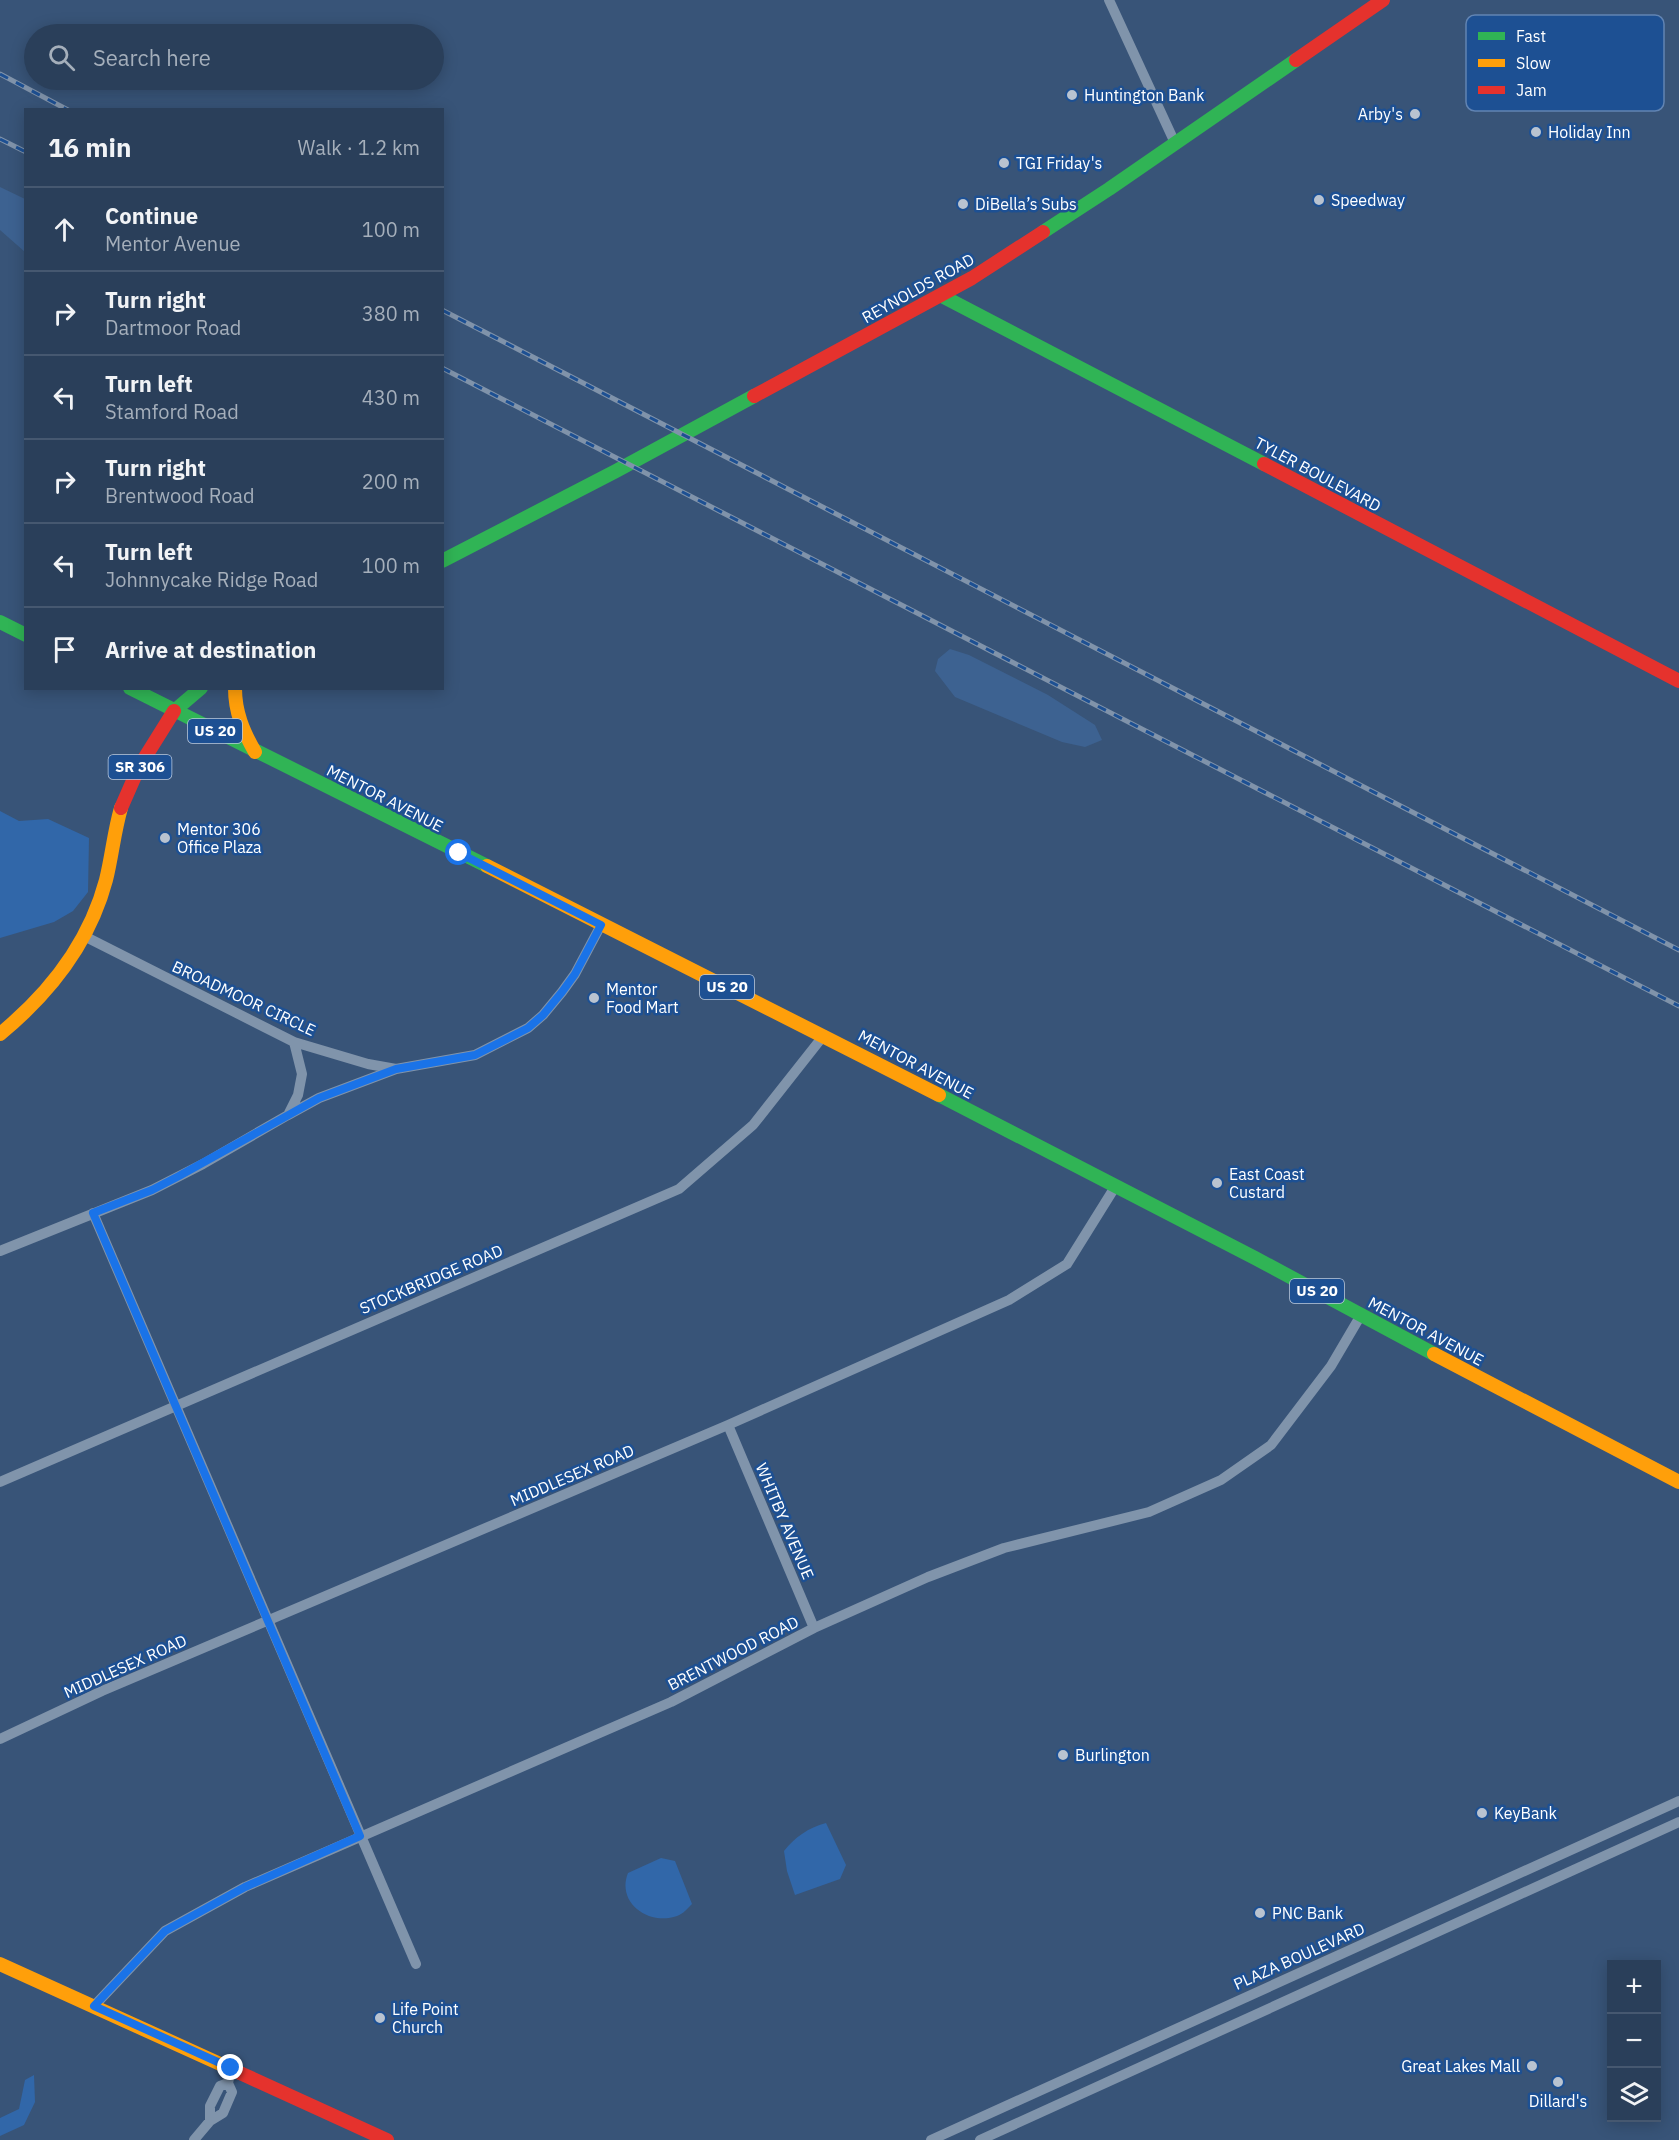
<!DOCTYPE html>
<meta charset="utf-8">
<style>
:root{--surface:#2a3f5a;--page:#364a63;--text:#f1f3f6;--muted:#a5afbb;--line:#465870}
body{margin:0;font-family:"IBM Plex Sans",sans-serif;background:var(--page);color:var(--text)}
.controls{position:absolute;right:18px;bottom:18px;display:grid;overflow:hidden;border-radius:0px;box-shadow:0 3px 15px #0003}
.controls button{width:54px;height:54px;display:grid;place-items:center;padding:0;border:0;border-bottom:2px solid var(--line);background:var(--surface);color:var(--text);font:30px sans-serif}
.stop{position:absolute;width:18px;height:18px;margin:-14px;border:4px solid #1a73e8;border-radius:50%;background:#fff}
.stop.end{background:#1a73e8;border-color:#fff;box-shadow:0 2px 6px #0008}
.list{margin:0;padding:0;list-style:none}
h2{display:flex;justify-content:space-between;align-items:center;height:78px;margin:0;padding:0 24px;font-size:26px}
h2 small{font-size:20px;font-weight:400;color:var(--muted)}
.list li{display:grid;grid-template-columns:39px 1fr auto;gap:18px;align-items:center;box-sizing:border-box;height:84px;padding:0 24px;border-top:2px solid var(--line)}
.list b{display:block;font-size:22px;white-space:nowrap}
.list p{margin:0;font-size:20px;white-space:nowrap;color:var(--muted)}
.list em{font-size:20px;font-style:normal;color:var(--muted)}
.icon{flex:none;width:33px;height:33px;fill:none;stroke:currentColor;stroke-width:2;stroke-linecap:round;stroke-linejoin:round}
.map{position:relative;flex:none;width:1679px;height:2140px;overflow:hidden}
.search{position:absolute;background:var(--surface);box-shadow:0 3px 15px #0003;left:24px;top:24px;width:420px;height:66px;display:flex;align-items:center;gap:15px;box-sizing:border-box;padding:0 21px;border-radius:33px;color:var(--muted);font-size:22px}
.panel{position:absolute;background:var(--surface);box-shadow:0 3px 15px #0003;left:24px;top:108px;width:420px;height:582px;border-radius:0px}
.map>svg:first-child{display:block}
.green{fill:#3167a9}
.water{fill:#3d6291}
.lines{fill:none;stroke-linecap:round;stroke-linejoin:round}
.street{stroke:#8094ab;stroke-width:10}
.fast{stroke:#30b455;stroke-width:14}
.slow{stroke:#ff9f0a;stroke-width:14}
.jam{stroke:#e5322d;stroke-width:14}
.rail-casing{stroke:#8093aa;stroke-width:5}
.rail{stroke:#1d5093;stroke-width:3;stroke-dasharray:9;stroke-linecap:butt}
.route{stroke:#1a73e8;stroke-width:8}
.poi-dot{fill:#b9c3d0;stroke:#1d5093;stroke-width:2}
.labels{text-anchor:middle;stroke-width:5;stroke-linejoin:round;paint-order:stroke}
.shield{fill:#1d5093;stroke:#bbcadf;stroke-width:1.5}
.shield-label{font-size:15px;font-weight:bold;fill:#fff}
.poi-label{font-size:16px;fill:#fff;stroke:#1d5093;text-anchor:start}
.street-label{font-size:16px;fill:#fff;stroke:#1d5093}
.key{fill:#1d5093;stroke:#6184b3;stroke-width:1.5}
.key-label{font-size:16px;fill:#fff}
</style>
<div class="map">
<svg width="1679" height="2140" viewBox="0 0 1679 2140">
<rect width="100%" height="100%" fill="#385478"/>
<path class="green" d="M0,811l19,10 29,-2 41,19 -1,54 -15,19 -19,11 -54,16z
M826,1823l20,42 -6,14 -45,16 -8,-24 -3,-20c11,-14 24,-23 42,-28z
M661,1858l14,3 17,43c-4,4 -9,10 -15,12 -28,10 -61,-13 -49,-43z
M34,2075l1,27 -11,23 -24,11v-18l19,-9 6,-29z"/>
<path class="water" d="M0,187l25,12v53l-25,-22z
M950,649l19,6 79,40 47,30 7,15 -17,7 -23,-5 -107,-45 -20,-26 3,-12z"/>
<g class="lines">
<path class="street" d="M1109,0l66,143
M86,937l208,105 74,22 28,5
M288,1115l31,-17 77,-29 79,-14 53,-27 15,-13 19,-23 13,-18 26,-49
M93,1213l323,751
M0,1251l152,-61 51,-26 85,-49 10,-20 4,-21 -8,-32
M728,1425l86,203
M0,1482l679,-293 74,-64 71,-90
M0,1739l102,-48 626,-266 281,-125 58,-36 48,-77
M94,2006l71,-75 80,-44 426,-185 143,-74 114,-51 76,-29 145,-36 72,-32 50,-35 60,-79 30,-51
M210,2121v-15l10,-20 8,-3
M194,2140l16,-19 13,-8 9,-21 -4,-9 3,-14
M931,2140l748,-339
M980,2140l699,-318"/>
<path class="fast" d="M1043,232l66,-43 187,-129
M942,296l322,168
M442,561l174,-90 138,-75
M0,622l26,13
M130,688l357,178
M174,711l27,-23
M939,1095l316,163 179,96"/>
<path class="slow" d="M235,688c0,24 8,43 20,64
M487,866l452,229
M0,1034c50,-41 89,-90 106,-154 6,-24 8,-48 15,-72
M1434,1354l245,128
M0,1964l240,109"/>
<path class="jam" d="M1296,60l87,-60
M754,396l218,-118 71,-46
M1264,464l415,217
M121,808l18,-41 35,-56
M240,2073l147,67"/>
<defs>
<path id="rail" d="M0,74l68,36
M0,139l26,13
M442,310l1237,640
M442,368l1237,638"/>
</defs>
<use href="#rail" class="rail-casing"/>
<use href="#rail" class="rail"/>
</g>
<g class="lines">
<path class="route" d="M231,2068l-137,-62 71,-75 80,-44 115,-51 -267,-623 59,-23 27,-14 140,-78 77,-29 79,-14 53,-27 15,-13 19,-23 13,-18 26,-49 -142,-72"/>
</g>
<g class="poi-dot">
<circle cx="1072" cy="95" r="6"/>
<circle cx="1415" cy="114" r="6"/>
<circle cx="1536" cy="132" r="6"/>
<circle cx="1004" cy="163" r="6"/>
<circle cx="1319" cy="200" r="6"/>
<circle cx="963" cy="204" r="6"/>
<circle cx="165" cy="838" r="6"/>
<circle cx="594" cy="998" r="6"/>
<circle cx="1217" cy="1183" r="6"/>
<circle cx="1063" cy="1755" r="6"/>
<circle cx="1482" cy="1813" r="6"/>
<circle cx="1260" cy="1913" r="6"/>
<circle cx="380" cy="2018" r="6"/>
<circle cx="1532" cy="2066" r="6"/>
<circle cx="1558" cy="2082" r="6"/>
</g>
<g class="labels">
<g class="shield">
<rect x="188" y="719" width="54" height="24" rx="4.5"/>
<rect x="108.5" y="755" width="63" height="24" rx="4.5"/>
<rect x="700" y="975" width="54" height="24" rx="4.5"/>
<rect x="1290" y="1279" width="54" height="24" rx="4.5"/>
</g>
<g class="shield-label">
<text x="215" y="736">US 20</text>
<text x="140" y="772">SR 306</text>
<text x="727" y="992">US 20</text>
<text x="1317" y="1296">US 20</text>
</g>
<g class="poi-label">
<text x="1084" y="101">Huntington Bank</text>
<text x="1403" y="120" text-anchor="end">Arby's</text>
<text x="1548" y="138">Holiday Inn</text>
<text x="1016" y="169">TGI Friday's</text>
<text x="1331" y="206">Speedway</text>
<text x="975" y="210">DiBella’s Subs</text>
<text x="177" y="835">Mentor 306<tspan x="177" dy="18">Office Plaza</tspan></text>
<text x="606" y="995">Mentor<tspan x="606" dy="18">Food Mart</tspan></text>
<text x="1229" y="1180">East Coast<tspan x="1229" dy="18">Custard</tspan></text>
<text x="1075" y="1761">Burlington</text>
<text x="1494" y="1819">KeyBank</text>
<text x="1272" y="1919">PNC Bank</text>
<text x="392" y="2015">Life Point<tspan x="392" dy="18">Church</tspan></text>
<text x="1520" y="2072" text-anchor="end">Great Lakes Mall</text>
<text x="1558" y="2107" text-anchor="middle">Dillard's</text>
</g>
<g class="street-label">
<text transform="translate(918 288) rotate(-29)" y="6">REYNOLDS ROAD</text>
<text transform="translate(1318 474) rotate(28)" y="6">TYLER BOULEVARD</text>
<text transform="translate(385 798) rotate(27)" y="6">MENTOR AVENUE</text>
<text transform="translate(244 998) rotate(25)" y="6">BROADMOOR CIRCLE</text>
<text transform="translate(916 1064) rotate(28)" y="6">MENTOR AVENUE</text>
<text transform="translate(431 1279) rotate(-23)" y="6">STOCKBRIDGE ROAD</text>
<text transform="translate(1426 1331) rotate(28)" y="6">MENTOR AVENUE</text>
<text transform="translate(572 1475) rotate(-23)" y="6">MIDDLESEX ROAD</text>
<text transform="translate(785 1521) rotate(67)" y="6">WHITBY AVENUE</text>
<text transform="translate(733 1653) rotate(-27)" y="6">BRENTWOOD ROAD</text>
<text transform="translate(125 1666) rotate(-24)" y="6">MIDDLESEX ROAD</text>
<text transform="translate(1299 1956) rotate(-24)" y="6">PLAZA BOULEVARD</text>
</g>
</g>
<rect x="1466" y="15" width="198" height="96" rx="9" class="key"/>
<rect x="1478" y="32" width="27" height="8" fill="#30b455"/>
<rect x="1478" y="59" width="27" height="8" fill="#ff9f0a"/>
<rect x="1478" y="86" width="27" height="8" fill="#e5322d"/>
<g class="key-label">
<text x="1516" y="42">Fast</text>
<text x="1516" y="69">Slow</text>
<text x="1516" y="96">Jam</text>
</g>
</svg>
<div class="controls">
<button>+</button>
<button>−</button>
<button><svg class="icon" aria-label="layers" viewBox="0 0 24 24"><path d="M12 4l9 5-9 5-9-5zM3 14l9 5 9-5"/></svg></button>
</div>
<div class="stop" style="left:459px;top:853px"></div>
<div class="stop end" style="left:231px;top:2068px"></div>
<div class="search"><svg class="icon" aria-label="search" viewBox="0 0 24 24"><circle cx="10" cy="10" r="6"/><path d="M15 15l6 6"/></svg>Search here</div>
<section class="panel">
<h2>16 min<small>Walk · 1.2 km</small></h2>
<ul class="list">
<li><svg class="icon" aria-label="ahead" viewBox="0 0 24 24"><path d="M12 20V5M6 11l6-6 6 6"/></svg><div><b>Continue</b><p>Mentor Avenue</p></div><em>100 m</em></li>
<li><svg class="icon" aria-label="right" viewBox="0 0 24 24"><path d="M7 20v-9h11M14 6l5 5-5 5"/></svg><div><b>Turn right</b><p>Dartmoor Road</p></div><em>380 m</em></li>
<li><svg class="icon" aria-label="left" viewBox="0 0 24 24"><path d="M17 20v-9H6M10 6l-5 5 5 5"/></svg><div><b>Turn left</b><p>Stamford Road</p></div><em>430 m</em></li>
<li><svg class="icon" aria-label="right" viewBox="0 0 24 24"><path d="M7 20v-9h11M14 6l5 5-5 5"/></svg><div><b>Turn right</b><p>Brentwood Road</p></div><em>200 m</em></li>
<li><svg class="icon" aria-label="left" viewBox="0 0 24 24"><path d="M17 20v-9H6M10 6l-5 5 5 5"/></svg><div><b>Turn left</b><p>Johnnycake Ridge Road</p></div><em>100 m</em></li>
<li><svg class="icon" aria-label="arrive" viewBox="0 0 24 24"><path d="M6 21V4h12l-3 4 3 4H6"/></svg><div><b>Arrive at destination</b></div></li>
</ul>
</section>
</div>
